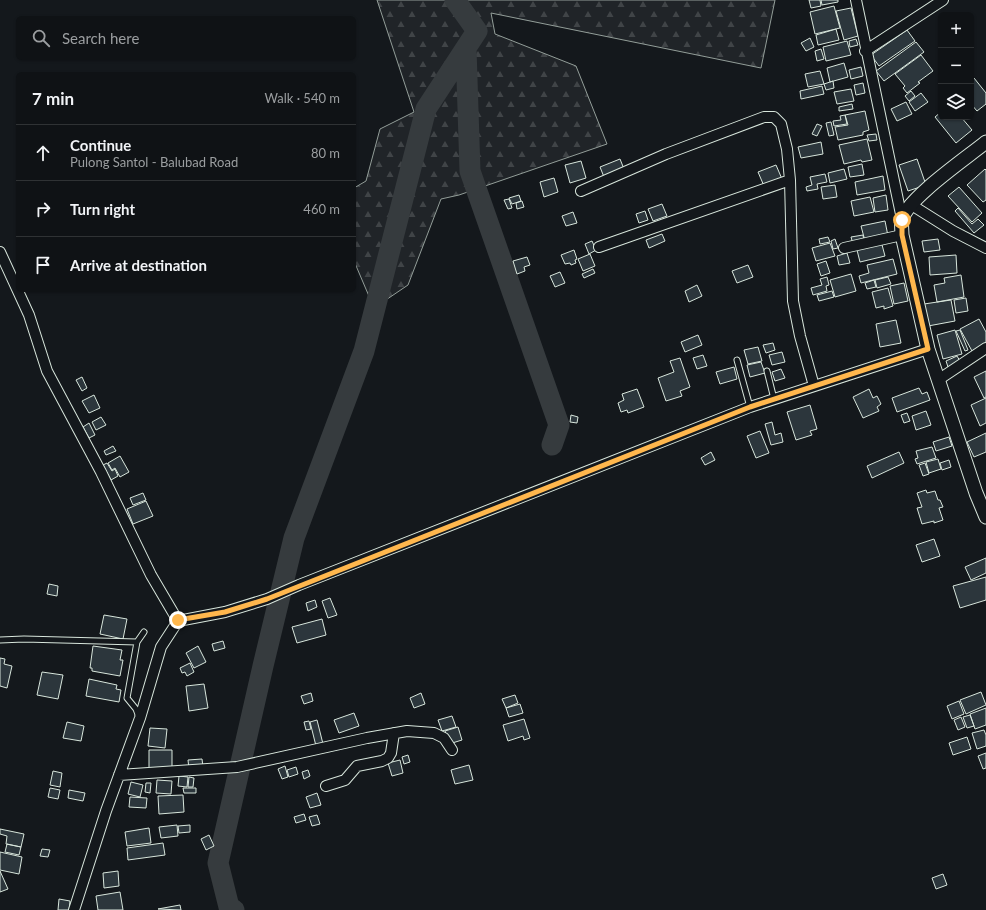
<!DOCTYPE html>
<meta charset="utf-8">
<style>
:root{--surface:#0f1215;--page:#181b1e;--text:#f1f3f6;--muted:#9b9ea0;--line:#2f3234}
body{margin:0;font-family:Lato,sans-serif;background:var(--page);color:var(--text)}
.controls{position:absolute;right:12px;top:12px;display:grid;overflow:hidden;border-radius:6px;box-shadow:0 1px 3px #0004}
.controls button{width:36px;height:36px;display:grid;place-items:center;padding:0;border:0;border-bottom:1px solid var(--line);background:var(--surface);color:var(--text);font:20px sans-serif}
.stop{position:absolute;width:12px;height:12px;margin:-9px;border:3px solid #ffb74d;border-radius:50%;background:#fff}
.stop.end{background:#ffb74d;border-color:#fff;box-shadow:0 1px 4px #0008}
.list{margin:0;padding:0;list-style:none}
h2{display:flex;justify-content:space-between;align-items:center;height:52px;margin:0;padding:0 16px;font-size:17px}
h2 small{font-size:13px;font-weight:400;color:var(--muted)}
.list li{display:grid;grid-template-columns:26px 1fr auto;gap:12px;align-items:center;box-sizing:border-box;height:56px;padding:0 16px;border-top:1px solid var(--line)}
.list b{display:block;font-size:15px;white-space:nowrap}
.list p{margin:0;font-size:13px;white-space:nowrap;color:var(--muted)}
.list em{font-size:13px;font-style:normal;color:var(--muted)}
.icon{flex:none;width:22px;height:22px;fill:none;stroke:currentColor;stroke-width:2;stroke-linecap:round;stroke-linejoin:round}
.map{position:relative;flex:none;width:986px;height:910px;overflow:hidden}
.search{position:absolute;background:var(--surface);box-shadow:0 1px 3px #0004;left:16px;top:16px;width:340px;height:44px;display:flex;align-items:center;gap:10px;box-sizing:border-box;padding:0 14px;border-radius:6px;color:var(--muted);font-size:15px}
.panel{position:absolute;background:var(--surface);box-shadow:0 1px 3px #0004;left:16px;top:72px;width:340px;height:220px;border-radius:6px}
.map>svg:first-child{display:block}
.forest{fill:url(#forest-firs);stroke:#939e99}
.lines{fill:none;stroke-linecap:round;stroke-linejoin:round}
.river{stroke:#363b3e;stroke-width:21}
.building{fill:#2c363c;stroke:#d8e6dc}
.service-casing{stroke:#d8e6dc;stroke-width:7}
.minor-casing{stroke:#d8e6dc;stroke-width:12}
.tertiary-casing{stroke:#d8e6dc;stroke-width:15}
.service{stroke:#14181c;stroke-width:5}
.minor{stroke:#14181c;stroke-width:10}
.tertiary{stroke:#14181c;stroke-width:13}
.route{stroke:#ffb74d;stroke-width:5}
</style>
<div class="map">
<svg width="986" height="910" viewBox="0 0 986 910">
<defs>
<pattern id="forest-firs" width="22" height="20" patternUnits="userSpaceOnUse"><rect width="22" height="20" fill="#202428"/><path d="M5 1l3.5 6h-7zM16 11l3.5 6h-7z" fill="#404447"/></pattern>
</defs>
<rect width="100%" height="100%" fill="#14181c"/>
<path class="forest" d="M377,0h398l-14,68 -270,-55 4,21 81,32 31,78 -148,51 -18,4 -33,86 -34,23 -20,-47v-73l12,-7 14,-52 34,-17z"/>
<g class="lines">
<path class="river" d="M466,48l4,123 89,254 -7,20
M234,910l-5,-3 -11,-44 45,-197 31,-128 70,-187 62,-242 51,-78 -22,-31"/>
</g>
<path class="building" d="M809,0h11l1,6 -10,2z
M821,0h17v2l-16,3z
M834,6l6,22 -25,6 -5,-22z
M851,8l7,28 -14,4 -8,-29z
M836,29l3,11 -21,5 -2,-10z
M907,30l8,11 -36,25 -8,-11z
M810,38l4,9 -8,4 -5,-8z
M856,39l2,6 -8,2 -1,-6z
M847,41l4,14 -25,6 -3,-14z
M916,42l8,10 -40,29 -8,-10z
M821,49l3,10 -7,2 -2,-10z
M921,55l12,16 -15,11 2,1 -13,10 -4,-5 2,-2 -10,-12z
M844,63l4,14 -18,5 -3,-14z
M861,67l2,9 -12,3 -2,-9z
M820,71l4,13 -16,3 -3,-13z
M974,78l12,15v11l-9,7 -6,-7v-24z
M833,81l1,7 -8,2 -2,-6z
M863,83l2,10 -9,2 -2,-10z
M822,86l2,8 -23,5 -1,-8z
M851,89l3,12 -17,3 -3,-12z
M911,91l4,5 -6,5 -4,-5z
M921,93l7,9 -13,9 -6,-9z
M906,102l6,12 -15,7 -6,-12z
M852,104l1,5 -14,2v-4z
M865,111l4,19 -6,2v3l-25,5 -3,-13 13,-2 -3,-10z
M941,112v5h20l11,13 -16,13 -21,-26z
M845,115l2,9 -13,2 -1,-5 8,-1 -1,-4z
M831,122l3,13 -5,1 -3,-13z
M817,124l5,2 -5,10 -5,-2z
M876,134l1,6 -8,1 -2,-6z
M867,139l5,21 -10,2 -1,-2 -17,4 -5,-19z
M821,142l2,12 -22,4 -3,-11z
M620,159l4,10 -20,8 -4,-10z
M917,159l9,26 -18,6 -9,-26z
M581,161l5,17 -16,5 -5,-18z
M862,164l2,11 -14,2 -2,-10z
M776,165l6,14 -18,7 -6,-14z
M844,169l3,10 -17,4 -2,-10z
M985,169l1,1v30l-3,2 -16,-17z
M825,174l2,8 -10,2 1,5 -11,2 -1,-4 6,-2 -2,-8z
M883,176l2,14 -28,5 -2,-13z
M554,178l4,14 -14,5 -4,-15z
M835,185l2,12 -14,2 -2,-12z
M959,187l23,26 -10,9 -24,-26z
M519,195l2,6 -9,3 -3,-6z
M886,195l2,15 -13,2 -2,-14z
M870,197l4,15 -20,4 -3,-15z
M509,199l3,9 -4,1 -4,-9z
M522,201l2,6 -7,2 -1,-6z
M662,204l5,12 -14,5 -5,-12z
M958,208l14,16 6,-5 6,6 -10,8 -19,-22z
M645,211l3,9 -9,3 -3,-9z
M573,212l4,11 -11,3 -4,-10z
M885,221l3,15 -23,5 -4,-15z
M662,234l3,7 -16,7 -3,-8z
M863,235l1,6 -11,3 -2,-7z
M828,237l2,5 -10,2 -1,-5z
M835,239l3,9 -5,1 -2,-8z
M938,239l2,11 -16,2 -2,-11z
M592,241l4,9 -7,4 -4,-10z
M881,241l4,15 -25,6 -4,-16z
M830,243l5,13 -19,5 -4,-13z
M574,250l3,9 -2,1 1,3 -5,2 -1,-2 -5,1 -4,-9z
M847,253l3,10 -11,2 -2,-9z
M590,254l5,12 -12,5 -5,-12z
M956,255l1,18 -27,2 -1,-18z
M527,257l3,8 -6,2 1,4 -8,3 -4,-13z
M893,259l4,15 -36,9 -2,-7 10,-3 -2,-8z
M826,261l4,12 -9,3 -4,-12z
M748,265l5,12 -16,6 -5,-12z
M593,269l2,4 -11,5 -2,-4z
M560,272l5,11 -10,4 -5,-11z
M851,274l5,17 -21,6 -5,-17z
M961,275l3,22 -27,5 -3,-17 11,-2 -1,-5z
M827,277l2,8 -3,1 1,5 -14,4 -2,-7 11,-3 -2,-6z
M888,277l3,7 -14,4 -2,-8z
M874,280l2,7 -9,2 -2,-6z
M904,283l4,18 -14,3 -4,-18z
M697,285l5,11 -13,6 -4,-11z
M888,288l5,18 -9,3v-3l-8,2 -4,-16z
M832,291l2,6 -15,4 -2,-6z
M966,298l2,13 -12,2 -2,-13z
M951,300l4,21 -27,5 -4,-22z
M979,319l7,13v11l-14,8 -12,-22z
M896,320l5,23 -21,4 -4,-23z
M955,330l7,24 -19,5 -6,-24z
M960,330l8,20 -3,1 -9,-20z
M698,335l4,10 -17,7 -4,-10z
M773,343l2,7 -9,3 -3,-8z
M758,347l4,14 -14,3 -4,-14z
M782,352l3,10 -13,3 -3,-10z
M703,355l4,11 -10,3 -4,-11z
M957,356l3,5 -12,6 -2,-6z
M680,358l10,29 -10,4 2,5 -16,5 -8,-23 16,-6 -4,-11z
M761,362l4,11 -15,4 -3,-12z
M734,367l3,12 -17,5 -4,-12z
M781,369l4,9 -10,3 -3,-9z
M986,371v26l-2,1 -10,-21z
M82,377l5,11 -5,3 -6,-11z
M919,388l3,6 5,-2 3,8 -33,12 -5,-14z
M637,389l7,18 -16,6 -1,-3 -6,2 -3,-9 6,-3 -2,-6z
M869,389l4,9 4,-2 4,8 -4,3 2,4 -16,7 -10,-21z
M94,395l6,13 -11,5 -7,-12z
M986,398v25l-6,3 -9,-21z
M810,405l7,24 -7,2 2,4 -16,5 -9,-28z
M926,411l5,14 -15,5 -4,-14z
M907,413l3,8 -6,2 -3,-8z
M571,415l7,2 -1,6 -7,-1z
M101,417l5,8 -10,5 -4,-8z
M772,422l3,13 6,-2 2,9 -12,3 -6,-21z
M89,423l6,12 -6,3 -6,-11z
M760,431l9,22 -13,5 -9,-22z
M986,433v19l-12,5 -7,-15z
M949,437l3,9 -16,5 -3,-9z
M113,446l3,5 -10,4 -2,-4z
M932,447l4,11 -19,6 -2,-5 3,-1 -2,-7z
M711,452l4,8 -10,5 -4,-7z
M899,452l5,11 -32,15 -5,-12z
M120,456l9,16 -9,5 -5,-9 -3,2 -4,-7z
M938,459l3,10 -12,4 -3,-11z
M949,460l2,7 -9,3 -2,-7z
M107,463l5,8 3,-2 3,7 -7,4 -8,-15z
M925,463l4,11 -6,2 -4,-11z
M926,490l1,3 8,-2 3,9h2l3,7 -4,1 4,12 -9,3v-2l-12,3 -5,-16 5,-1 -5,-14z
M143,493l3,7 -13,5 -3,-7z
M146,501l7,15 -20,8 -6,-15z
M934,539l6,17 -18,6 -6,-17z
M986,558v15l-15,7 -6,-13z
M986,577v23l-26,8 -7,-22z
M49,584l9,2 -1,10 -10,-2z
M330,598l7,17 -9,3 -6,-17z
M315,600l2,7 -9,4 -2,-8z
M104,615l23,4 -4,20 -23,-5z
M322,619l4,16 -29,8 -5,-16z
M223,641l2,7 -11,3 -2,-7z
M93,646l29,4 -2,10h3l-3,16 -28,-5v-3h-2z
M198,646l8,16 -12,6 -8,-15z
M0,658l5,1 -1,5 8,2 -5,22 -7,-2z
M190,663l4,9 -7,4 -2,-4 -3,1 -2,-5z
M42,672l21,3 -5,24 -21,-4z
M89,679l28,6 -1,4 5,1 -2,12 -33,-6z
M204,684l4,24 -19,3 -3,-25z
M981,692l5,13 -20,9 -6,-14z
M311,693l2,8 -9,3 -3,-8z
M421,693l4,11 -11,4 -4,-10z
M515,695l3,8 -12,5 -4,-9z
M959,701l5,13 -12,5 -5,-13z
M520,704l3,9 -14,4 -3,-9z
M986,708v17l-11,4 -5,-15z
M354,713l5,13 -20,7 -5,-13z
M970,715l4,11 -7,2 -4,-11z
M452,716l4,11 -14,4 -4,-11z
M961,717l4,10 -7,3 -4,-10z
M524,719l6,19 -6,2 -1,-4 -15,5 -5,-16z
M317,720l6,24 -7,2 -6,-24z
M309,721l2,8 -5,1 -2,-8z
M67,722l17,4 -3,15 -18,-3z
M458,727l4,13 -13,4 -4,-13z
M150,728l17,1 -2,19 -17,-2z
M984,730l2,5v11l-9,3 -5,-16z
M967,737l4,12 -18,6 -4,-12z
M149,750h23v20h-23z
M986,753v15l-3,1 -5,-13z
M408,755l2,7 -6,2 -2,-7z
M202,759l1,8 -14,2 -1,-9z
M400,760l3,13 -11,3 -4,-13z
M469,765l4,15 -18,4 -4,-14z
M285,766l3,11 -6,2 -4,-10z
M296,767l2,7 -9,3 -2,-7z
M308,770l2,6 -6,3 -2,-7z
M53,771l9,2 -2,14 -10,-2z
M179,776l9,1 -1,10 -9,-1z
M189,777l5,1 -1,9h-5z
M157,780l15,1 -1,13 -15,-1z
M131,782l12,3 -3,12 -12,-3z
M146,783h5l-1,10 -5,-1z
M50,788l10,2 -2,9 -10,-2z
M183,788h13v5h-12z
M69,790l16,3 -2,8 -15,-3z
M317,793l4,12 -11,3 -4,-11z
M183,795l1,17 -25,2 -1,-18z
M130,797l17,1 -1,10 -17,-1z
M304,814l2,6 -10,3 -2,-6z
M317,815l3,9 -8,2 -3,-9z
M177,825l1,11 -17,2 -2,-11z
M190,825v7l-11,1 -1,-7z
M149,828l2,15 -24,3 -2,-14z
M0,829l24,5 -3,13 -15,-3 1,-8 -7,-2z
M209,835l5,11 -8,4 -5,-11z
M163,843l2,12 -37,5 -1,-12z
M7,844l14,3 -2,8 -14,-3z
M42,849l8,1 -2,7 -8,-1z
M0,852l22,5 -3,17 -19,-4z
M0,871l8,18 -8,3z
M118,871l1,15 -15,2 -1,-15z
M943,874l4,11 -11,4 -4,-11z
M120,892l3,18h-25l-2,-14z
M59,899l11,2 -1,9h-11z
M180,905l1,5 -23,-1z"/>
<g class="lines">
<defs>
<path id="service" d="M737,360l13,47
M767,371l7,28
M0,640l24,-1 113,3
M139,717l-3,-8 -9,-11 10,-56 7,-10"/>
<path id="minor" d="M856,0l46,219
M865,51l78,-51
M581,191l85,-37 98,-37h10l7,7 6,25 3,31 3,121 7,35 14,50
M910,204l43,27 33,17
M599,247l191,-67
M844,248l58,-13
M0,252l29,63 18,56 54,101 50,103 27,46
M938,380l48,-32
M119,775l118,-8 130,-29 40,-7 27,2 10,5 8,12
M326,786l19,-6 12,-14 25,-5 6,-3 3,-5 3,-20
M74,910l32,-99 34,-93 21,-71 17,-26 47,-9 42,-13 32,-14 451,-178 178,-58"/>
<path id="tertiary" d="M986,142c-18,15 -80,57 -84,78 -1,4 0,11 0,15l26,114 48,144 10,24"/>
</defs>
<use href="#service" class="service-casing"/>
<use href="#minor" class="minor-casing"/>
<use href="#tertiary" class="tertiary-casing"/>
<use href="#service" class="service"/>
<use href="#minor" class="minor"/>
<use href="#tertiary" class="tertiary"/>
</g>
<g class="lines">
<path class="route" d="M178,620l47,-8 42,-13 483,-192 178,-58 -26,-114v-15"/>
</g>
</svg>
<div class="controls">
<button>+</button>
<button>−</button>
<button><svg class="icon" aria-label="layers" viewBox="0 0 24 24"><path d="M12 4l9 5-9 5-9-5zM3 14l9 5 9-5"/></svg></button>
</div>
<div class="stop" style="left:902px;top:220px"></div>
<div class="stop end" style="left:178px;top:620px"></div>
<div class="search"><svg class="icon" aria-label="search" viewBox="0 0 24 24"><circle cx="10" cy="10" r="6"/><path d="M15 15l6 6"/></svg>Search here</div>
<section class="panel">
<h2>7 min<small>Walk · 540 m</small></h2>
<ul class="list">
<li><svg class="icon" aria-label="ahead" viewBox="0 0 24 24"><path d="M12 20V5M6 11l6-6 6 6"/></svg><div><b>Continue</b><p>Pulong Santol - Balubad Road</p></div><em>80 m</em></li>
<li><svg class="icon" aria-label="right" viewBox="0 0 24 24"><path d="M7 20v-9h11M14 6l5 5-5 5"/></svg><div><b>Turn right</b></div><em>460 m</em></li>
<li><svg class="icon" aria-label="arrive" viewBox="0 0 24 24"><path d="M6 21V4h12l-3 4 3 4H6"/></svg><div><b>Arrive at destination</b></div></li>
</ul>
</section>
</div>
